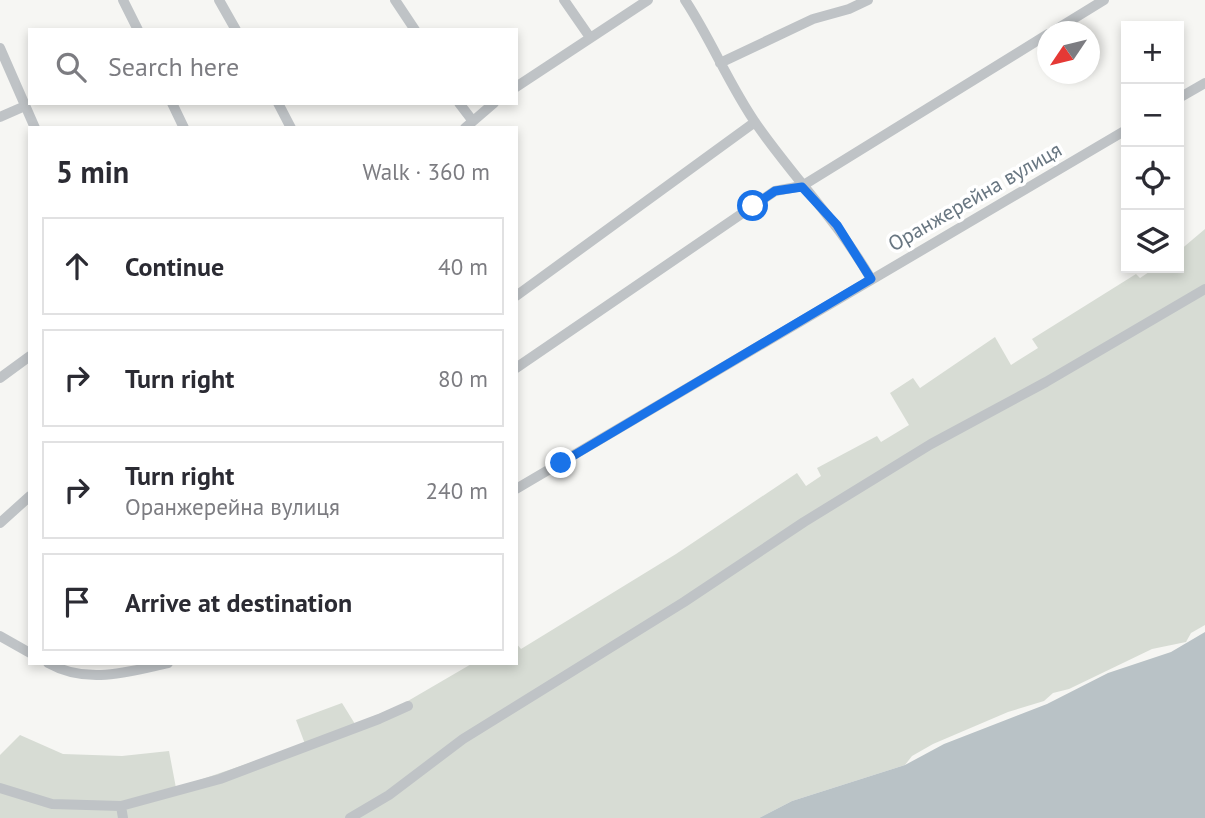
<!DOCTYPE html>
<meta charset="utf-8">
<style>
:root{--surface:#fff;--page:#f2f2f3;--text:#2b2b33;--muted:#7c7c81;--line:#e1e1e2}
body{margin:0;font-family:"PT Sans",sans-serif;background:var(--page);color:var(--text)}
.controls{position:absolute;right:21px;top:21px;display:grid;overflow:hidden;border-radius:0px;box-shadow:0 4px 10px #0003}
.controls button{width:63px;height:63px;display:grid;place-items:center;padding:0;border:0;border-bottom:2px solid var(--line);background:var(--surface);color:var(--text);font:35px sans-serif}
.compass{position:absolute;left:1037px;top:21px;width:63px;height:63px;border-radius:50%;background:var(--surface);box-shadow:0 4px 10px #0003;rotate:235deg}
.stop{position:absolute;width:21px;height:21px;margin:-16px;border:5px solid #1a73e8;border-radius:50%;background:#fff}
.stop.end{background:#1a73e8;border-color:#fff;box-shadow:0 2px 7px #0008}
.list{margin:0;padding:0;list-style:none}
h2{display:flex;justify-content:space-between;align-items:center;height:91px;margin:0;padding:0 28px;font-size:30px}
h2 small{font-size:23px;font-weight:400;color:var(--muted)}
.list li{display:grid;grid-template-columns:46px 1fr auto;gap:21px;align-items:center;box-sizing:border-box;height:98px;margin:0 14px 14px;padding:0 14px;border:2px solid var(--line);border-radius:0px}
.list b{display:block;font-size:26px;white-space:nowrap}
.list p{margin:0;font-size:23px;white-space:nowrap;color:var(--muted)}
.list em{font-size:23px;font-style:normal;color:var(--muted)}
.icon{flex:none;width:38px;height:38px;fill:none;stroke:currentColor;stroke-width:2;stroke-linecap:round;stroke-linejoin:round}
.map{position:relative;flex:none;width:1205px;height:818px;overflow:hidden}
.search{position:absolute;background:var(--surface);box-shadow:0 4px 10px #0003;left:28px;top:28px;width:490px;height:77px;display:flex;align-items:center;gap:18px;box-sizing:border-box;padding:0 24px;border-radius:0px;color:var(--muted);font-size:26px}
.panel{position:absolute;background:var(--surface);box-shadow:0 4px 10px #0003;left:28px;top:126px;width:490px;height:539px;border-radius:0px}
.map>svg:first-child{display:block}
.green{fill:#d7dcd4}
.water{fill:#b9c2c6}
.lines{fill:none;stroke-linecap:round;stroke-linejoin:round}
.minor{stroke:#bfc3c6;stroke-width:10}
.route{stroke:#1a73e8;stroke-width:9}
.labels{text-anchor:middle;stroke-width:7;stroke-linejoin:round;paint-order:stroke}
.street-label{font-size:21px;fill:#687681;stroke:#fff}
</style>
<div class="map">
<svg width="1205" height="818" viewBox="0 0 1205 818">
<rect width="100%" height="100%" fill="#f6f6f3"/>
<path class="green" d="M1205,229v396l-14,8 -5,9 -34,7 -83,40 -16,4 -9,8 -36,11 -75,32 -21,12 -7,9 -113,36 -33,17h-759v-63l20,-20 43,19 59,2 47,-5 7,37 129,-44 -9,-24 46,-17 13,21 46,-19 72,-42h43v-20l5,6 155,-95 121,-81 9,13 15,-10 -4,-8 60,-32 4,6 28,-17 -19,-32 23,-15 7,10 75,-51 16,28 27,-17 -6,-9 104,-65 4,4 15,-10h24v-17z"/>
<path class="water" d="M1205,632v186h-446l33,-17 113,-36 39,-21 103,-40 61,-31 63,-21z"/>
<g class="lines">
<path class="minor" d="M123,0l15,30
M219,0l17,30
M395,0l20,30
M564,0l25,36
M685,0c27,41 44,85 72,125 37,53 82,98 114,154
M1052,32l52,-32
M0,48l35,80
M720,63l93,-44 36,-10 19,-9
M516,87l132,-87
M1179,98l26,-15
M172,103l12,25
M278,103l13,25
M459,103l13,17
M0,117l25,-11
M465,128l29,-25
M516,296l239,-174
M516,368l259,-177 27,-5 246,-152
M0,378l30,-22
M516,489l610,-359
M0,523l30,-27
M0,636l30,17
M48,663c39,22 79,9 120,0
M0,788l52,16 69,2
M123,818l-2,-12 99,-27 159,-60 29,-13
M350,818l39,-23 74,-56 221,-137 120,-80 127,-78 115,-62 159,-93"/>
</g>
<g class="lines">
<path class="route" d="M561,463l310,-184 -34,-54 -35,-38 -27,4 -22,15"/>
</g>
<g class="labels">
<g class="street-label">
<text transform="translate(975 197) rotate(-30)" y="7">Оранжерейна вулиця</text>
</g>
</g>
</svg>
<div class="controls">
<button>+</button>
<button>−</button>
<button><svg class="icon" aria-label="locate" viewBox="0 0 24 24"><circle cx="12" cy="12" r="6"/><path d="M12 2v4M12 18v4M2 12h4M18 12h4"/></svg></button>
<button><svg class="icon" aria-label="layers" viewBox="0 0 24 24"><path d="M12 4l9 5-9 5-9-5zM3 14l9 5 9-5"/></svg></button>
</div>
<svg class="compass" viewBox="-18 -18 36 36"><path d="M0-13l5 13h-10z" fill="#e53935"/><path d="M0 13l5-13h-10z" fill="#7c7c81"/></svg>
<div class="stop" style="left:753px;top:206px"></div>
<div class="stop end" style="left:561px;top:463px"></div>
<div class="search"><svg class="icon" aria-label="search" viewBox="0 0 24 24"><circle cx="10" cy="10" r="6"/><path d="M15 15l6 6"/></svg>Search here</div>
<section class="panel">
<h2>5 min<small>Walk · 360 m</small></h2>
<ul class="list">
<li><svg class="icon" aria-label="ahead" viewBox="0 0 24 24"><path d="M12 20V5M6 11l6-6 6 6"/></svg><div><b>Continue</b></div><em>40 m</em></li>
<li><svg class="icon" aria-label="right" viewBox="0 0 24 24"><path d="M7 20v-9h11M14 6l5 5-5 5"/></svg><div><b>Turn right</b></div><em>80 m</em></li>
<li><svg class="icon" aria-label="right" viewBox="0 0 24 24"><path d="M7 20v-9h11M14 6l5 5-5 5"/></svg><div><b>Turn right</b><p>Оранжерейна вулиця</p></div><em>240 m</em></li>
<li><svg class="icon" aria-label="arrive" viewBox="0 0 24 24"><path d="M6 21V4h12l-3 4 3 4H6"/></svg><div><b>Arrive at destination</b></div></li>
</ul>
</section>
</div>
